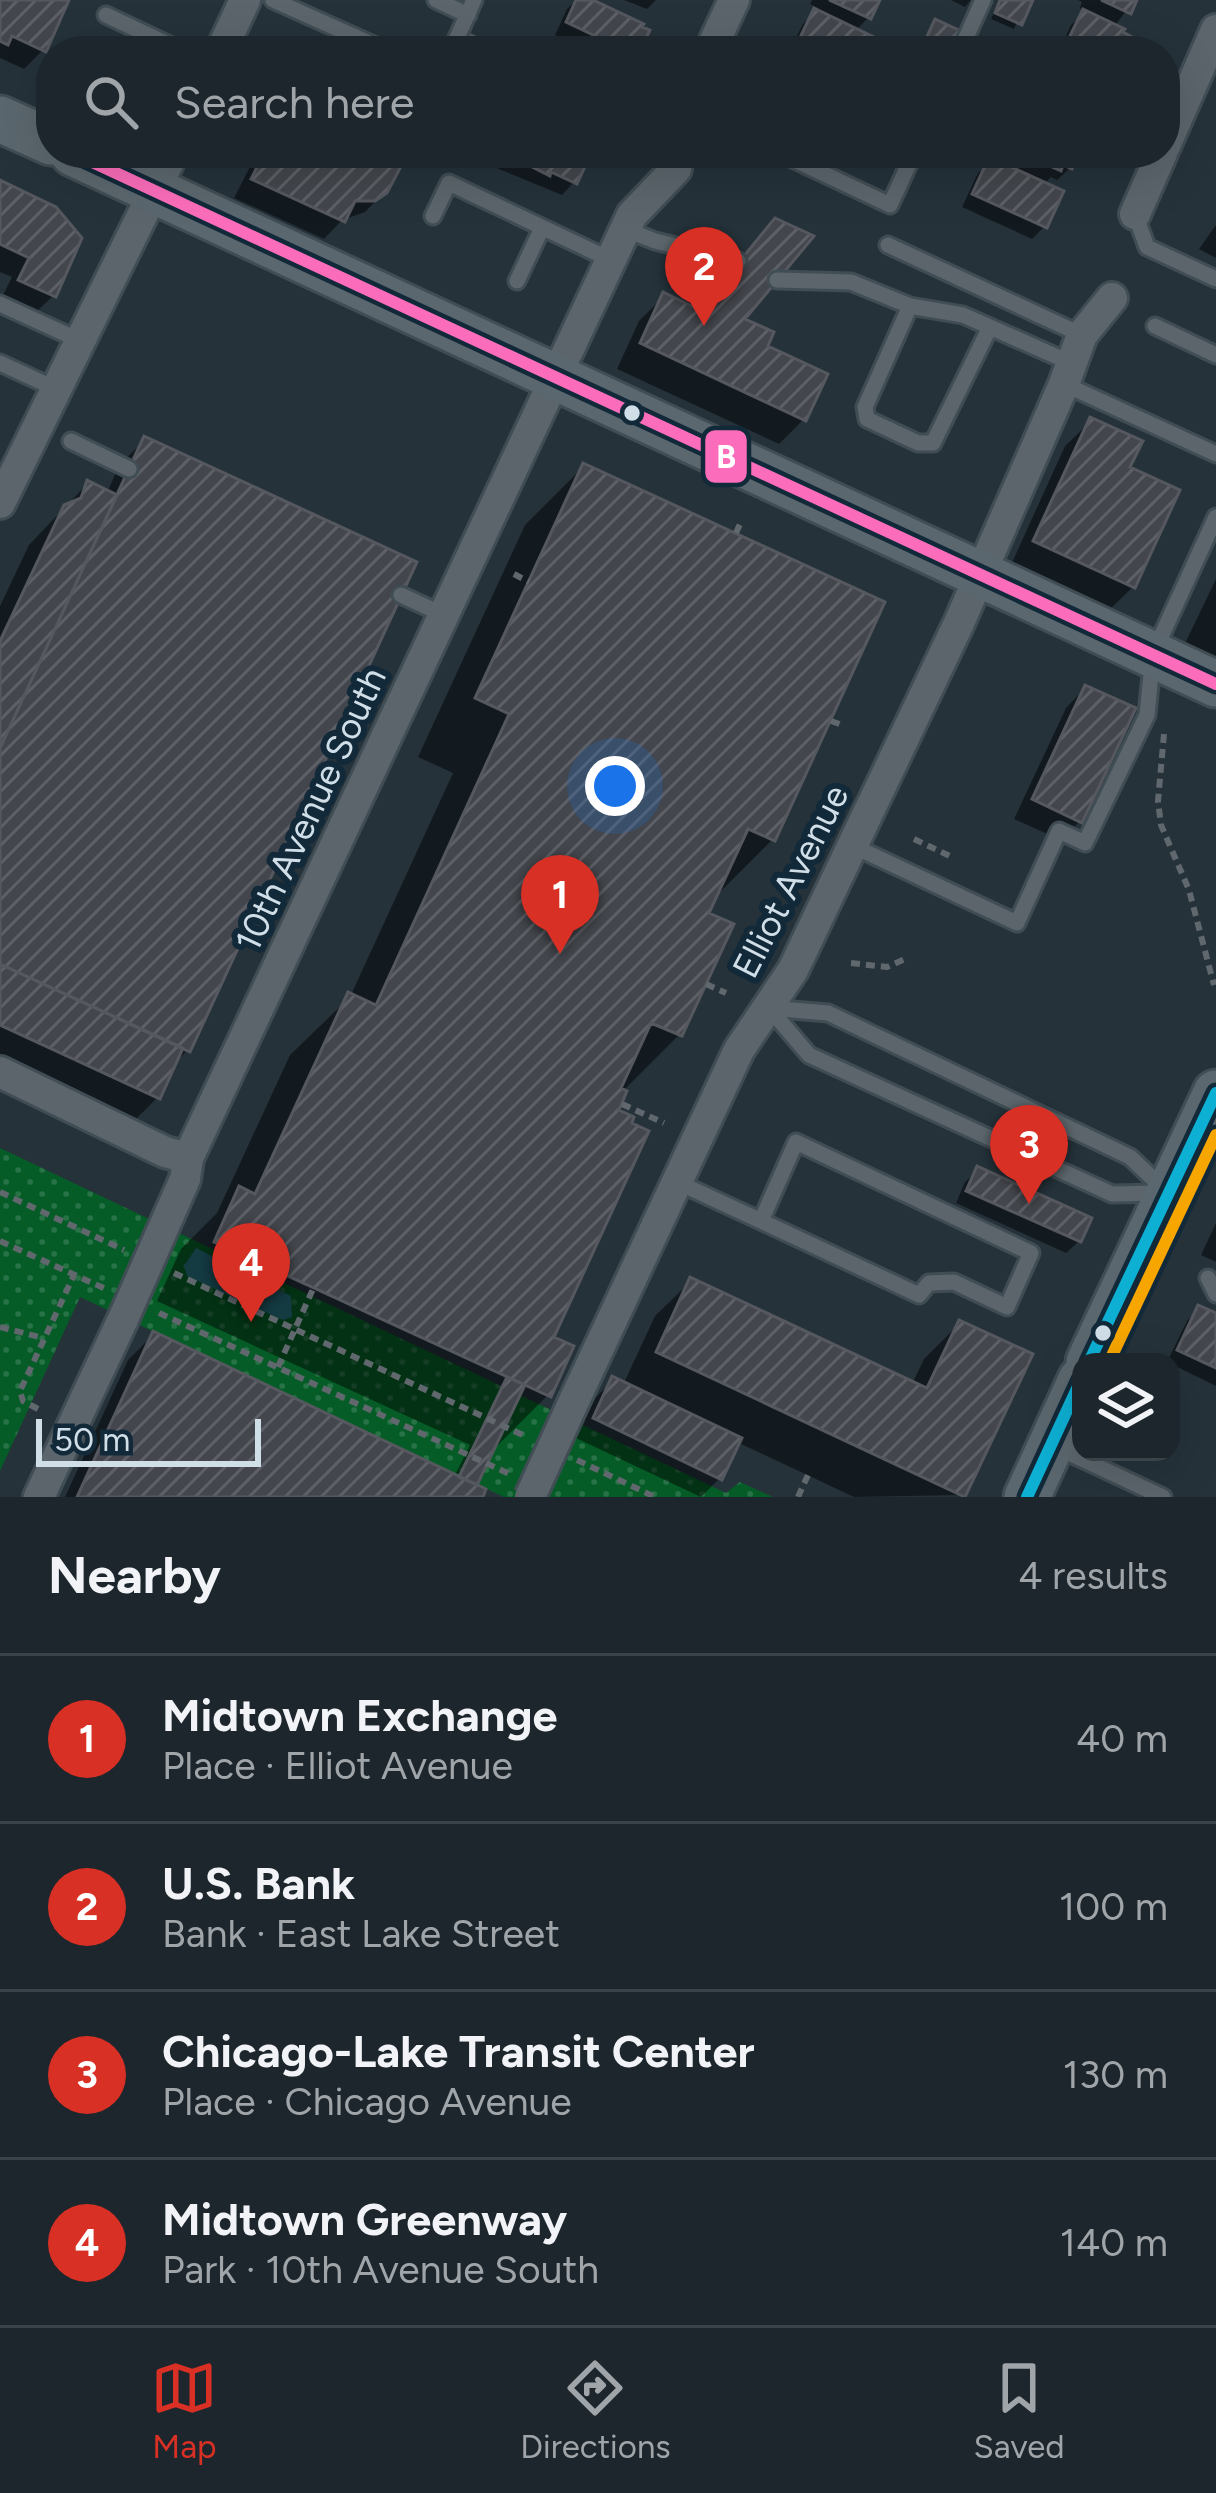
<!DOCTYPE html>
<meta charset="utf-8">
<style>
:root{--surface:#1c262c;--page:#252e34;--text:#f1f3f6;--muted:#a0a5a9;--line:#3a4348;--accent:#d93025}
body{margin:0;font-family:Figtree,sans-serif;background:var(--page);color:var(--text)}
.controls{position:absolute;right:36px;bottom:36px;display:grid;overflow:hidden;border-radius:24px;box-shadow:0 12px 48px #0002}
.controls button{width:108px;height:108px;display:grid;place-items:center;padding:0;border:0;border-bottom:3px solid var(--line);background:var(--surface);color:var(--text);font:60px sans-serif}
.scale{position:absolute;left:36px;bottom:30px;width:225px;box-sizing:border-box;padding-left:12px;border:6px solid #d0dee8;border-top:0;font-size:33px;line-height:42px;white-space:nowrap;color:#d0dee8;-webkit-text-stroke:9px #122939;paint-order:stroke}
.you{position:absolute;left:615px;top:786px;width:42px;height:42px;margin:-30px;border:9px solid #fff;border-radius:50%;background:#1a73e8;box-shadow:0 0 0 18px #1a73e833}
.badge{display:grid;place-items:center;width:78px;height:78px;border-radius:50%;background:var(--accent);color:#fff;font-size:39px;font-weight:700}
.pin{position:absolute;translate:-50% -99px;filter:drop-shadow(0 3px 6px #0008)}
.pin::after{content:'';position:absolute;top:63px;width:42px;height:36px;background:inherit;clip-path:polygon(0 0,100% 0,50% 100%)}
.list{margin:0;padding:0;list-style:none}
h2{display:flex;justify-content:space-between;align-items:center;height:156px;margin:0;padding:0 48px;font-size:51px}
h2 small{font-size:39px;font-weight:400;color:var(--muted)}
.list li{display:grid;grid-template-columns:78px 1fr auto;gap:36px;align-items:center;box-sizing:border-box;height:168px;padding:0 48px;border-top:3px solid var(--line)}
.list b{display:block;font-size:45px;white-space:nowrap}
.list p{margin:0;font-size:39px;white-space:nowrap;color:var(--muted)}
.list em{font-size:39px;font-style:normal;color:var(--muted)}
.icon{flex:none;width:66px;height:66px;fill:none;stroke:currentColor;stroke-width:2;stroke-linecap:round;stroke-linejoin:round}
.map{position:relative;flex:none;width:1216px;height:1497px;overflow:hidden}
.search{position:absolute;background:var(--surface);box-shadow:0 12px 48px #0002;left:36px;right:36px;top:36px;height:132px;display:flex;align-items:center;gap:30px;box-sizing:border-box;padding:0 42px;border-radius:48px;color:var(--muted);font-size:45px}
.sheet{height:828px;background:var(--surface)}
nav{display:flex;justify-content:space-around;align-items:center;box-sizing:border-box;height:168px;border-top:3px solid var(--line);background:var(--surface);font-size:33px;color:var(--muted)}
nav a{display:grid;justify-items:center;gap:6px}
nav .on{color:var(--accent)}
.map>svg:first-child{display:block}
.park{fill:url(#park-dots)}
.water{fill:#276e7c}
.shadow{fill:#0007}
.building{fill:url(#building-hatch);stroke:#56585f;stroke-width:3}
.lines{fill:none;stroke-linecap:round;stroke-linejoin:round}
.lane-casing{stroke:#414d54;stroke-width:21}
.street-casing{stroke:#414d54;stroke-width:36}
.secondary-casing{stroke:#414d54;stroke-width:51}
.path{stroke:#60686e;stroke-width:6;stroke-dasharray:9 6;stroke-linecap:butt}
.lane{stroke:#5b656b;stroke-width:15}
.street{stroke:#5b656b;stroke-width:30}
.secondary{stroke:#5b676e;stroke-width:45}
.street-bridge-casing{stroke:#414d54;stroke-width:36;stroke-linecap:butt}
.street-bridge{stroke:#5b656b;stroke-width:30}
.bus-1-casing{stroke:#122939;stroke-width:21}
.bus-2-casing{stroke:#122939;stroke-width:21}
.bus-3-casing{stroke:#122939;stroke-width:21}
.bus-1{stroke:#fb6dba;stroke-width:12}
.bus-2{stroke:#0dafd3;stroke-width:12}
.bus-3{stroke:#f7a600;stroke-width:12}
.bus-dot{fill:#d0dee8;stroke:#122939;stroke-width:4.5}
.labels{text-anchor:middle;stroke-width:12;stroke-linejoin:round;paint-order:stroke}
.street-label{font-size:36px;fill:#d0dee8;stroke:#122939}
.line-badge{stroke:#122939;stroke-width:4.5}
.badge-label{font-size:33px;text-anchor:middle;font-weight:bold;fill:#fff}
</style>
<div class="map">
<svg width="1216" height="1497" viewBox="0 0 1216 1497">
<defs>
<pattern id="park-dots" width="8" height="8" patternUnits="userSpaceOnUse" patternTransform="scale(3)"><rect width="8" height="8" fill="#055c26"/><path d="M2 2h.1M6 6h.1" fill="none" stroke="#287346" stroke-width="1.8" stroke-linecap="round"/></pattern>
<pattern id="building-hatch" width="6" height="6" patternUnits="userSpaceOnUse" patternTransform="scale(3)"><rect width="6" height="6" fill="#43464c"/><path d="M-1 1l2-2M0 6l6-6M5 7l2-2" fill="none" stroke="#5d6066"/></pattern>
</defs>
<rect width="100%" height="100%" fill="#25323a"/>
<path class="park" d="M0,1148l726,345 14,-11 33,15h-269l-424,-200 -80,174z"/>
<path class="water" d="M196,1248l95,48 1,21 -9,3 -96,-44 -3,-10z"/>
<path class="shadow" d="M0,0h66l-23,50 -19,19 -24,-11z
M577,0h9l51,51h-48l-34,-16 12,-26z
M624,0h32l-9,9z
M812,0h64l-7,17 -14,14 21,20h-87l14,-27 15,-16 -8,-4z
M951,0h20l-6,7z
M1000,0h26l-12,29 -23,-10z
M1078,0h56l-20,27 8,24h-63l12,-26 15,-14 -6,-3 2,-6z
M257,153h148l-20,39 -20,20 -23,8 -18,19 -90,-41z
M501,153h84l-11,29 -12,13 -68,-28z
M1015,153h61l-6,15 -13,12 -6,-3 -8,8 2,41 -13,13 -70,-32 16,-34 12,-12 18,8z
M0,184l54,111 -20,19 -33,-15 11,-22 -12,-5z
M775,221l-35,99 24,27 40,72 -25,25 -162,-75 22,-48 25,-25 34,16z
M1216,225v33l-17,-9z
M1091,421l35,48 7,118 -26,25 -97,-45 55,-121z
M145,440l43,610 -17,16 -14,32 -36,36 -121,-57v-471l29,-61 59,-62 19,10 12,-28z
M584,466l189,373 -61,61 -33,135 -56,56 -73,247 -2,57 -60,60 -15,31 6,11h-414l63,-137 26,-26 300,143 16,-32 -313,-144 24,-52 36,-36 73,-158 60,-58 103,-224 -35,-16 107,-232z
M1216,579v97l-38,-18z
M1085,688l-5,133 -19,19 -47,-21 52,-111z
M978,1170l101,71 -13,12 -110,-50 9,-21z
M1216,1223v39l-15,-7z
M691,1281l221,103 12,-25 36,-36 3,172 -109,2 -117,-55 -17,36 -19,19 -125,-59 18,-39 19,-19 10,5 32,-69z
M1199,1308l17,8v70l-49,-24 20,-41z"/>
<path class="building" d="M0,0h69l-23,52 -34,-16 -4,9 -8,-4z
M576,0h17l51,24 -2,3 8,3 -10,21h-13l-61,-29z
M829,0h51l-9,19z
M1000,0h33l-11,25 -27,-12z
M1101,0h36l-6,14z
M814,8l70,34 -5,9h-73l-10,-5z
M1083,9l42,20 -2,3 9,5 -6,14h-51l-10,-5z
M935,19l28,13 -9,19h-17l-14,-6z
M469,34l36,17h-44z
M264,153h144l-21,40 -12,8h-20l-10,21 -94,-43z
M505,153h86l-14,31 -26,-12 -1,4z
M1021,153h59l-8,16 -9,-4 -2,6z
M989,157l75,34 -17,37 -75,-34z
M0,180l56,27 26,31 -26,59 -38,-17 11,-22 -29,-14z
M775,218l39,18 -69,83 29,13 -6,14 60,28 -22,47 -166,-78 23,-51 37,18z
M1090,417l53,24 -13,26 50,23 -45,98 -102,-47z
M144,436l273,126 -227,490 -190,-88v-216z
M583,463l302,139 -110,239 -27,-12 -39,84 25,11 -52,112 -31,-13 -30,65 6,3 -8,19 15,7 -2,6 17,8 -95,206 20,9 -23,51 -337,-155 25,-56 16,8 93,-202 28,13 133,-291 -34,-16z
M87,480l30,15 -117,253v-107l64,-136 17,-7z
M1085,685l51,23 -54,115 -50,-24z
M0,964l183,84 -23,51 -160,-74z
M977,1166l115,52 -11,24 -115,-51z
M690,1277l237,111 32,-68 74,34 -68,143 -309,-145z
M1198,1305l18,8v55l-39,-18z
M153,1331l333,158 -3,8h-406z
M612,1376l130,62 -20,42 -129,-62z
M507,1377l18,8 -48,100 -18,-8z"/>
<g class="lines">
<defs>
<path id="lane" d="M273,0l114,51
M436,0l32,15
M106,15l76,36
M451,51l23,-51
M960,51l23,-51
M780,153l110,52 24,-52
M1135,214l12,33 69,32
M433,216l16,-33 162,77
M625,229l30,12 83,20
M888,245l194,90
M777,280l74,2 59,24 53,9 108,48
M517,281l25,-53
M0,304l83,38
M910,306l-45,101 2,12 51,24h15l57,-116
M1155,326l61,29
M0,363l54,25
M1064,384l152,70
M71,441l58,28
M401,595l43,20
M853,846l164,77 42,-92 26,12 62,-128 6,-61 63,-137
M769,1008l40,47 303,139 47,-1
M769,1008l59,5 302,144 36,34
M677,1182l84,39 35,-79 235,111 -24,54 -53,-25 -25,1 -10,12 -158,-74
M1208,1278l8,16
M1054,1446l109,51"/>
<path id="street" d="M221,51l24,-51
M710,51l24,-51
M1165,146l51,-116
M1135,214l27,-61
M0,503l173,-350
M0,1072l165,80 23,6
M185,1179l3,-21 444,-943 44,-46
M574,1401l165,-351 54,-80 166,-347 105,-239 18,-49 30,-37
M39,1497l85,-180"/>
<path id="secondary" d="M0,119l51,23
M73,153l1143,531
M1089,1362l127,-269
M1027,1497l54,-117"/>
</defs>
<use href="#lane" class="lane-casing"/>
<use href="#street" class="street-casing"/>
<use href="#secondary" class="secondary-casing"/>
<path class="path" d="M736,533l4,-9
M514,574l15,8
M831,721l14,5
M1164,734l-6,67 3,24 28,65 25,95
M914,839l40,19
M851,963l36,4 18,-8
M706,984l20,9
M622,1104l42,19
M0,1192l124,58
M0,1241l108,49
M174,1273l353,164
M159,1313l353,162
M0,1327l43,11
M278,1367l35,-78
M38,1409l-15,-8 -3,-10 54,-116
M577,1460l78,37
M798,1497l10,-22"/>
<use href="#lane" class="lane"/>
<use href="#street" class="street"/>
<use href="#secondary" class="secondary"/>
<defs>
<path id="street-bridge" d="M124,1317l61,-138
M530,1497l44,-96"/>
</defs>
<use href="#street-bridge" class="street-bridge-casing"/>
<use href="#street-bridge" class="street-bridge"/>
<defs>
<path id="bus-1" d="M73,153l1143,531"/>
<path id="bus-2" d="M1089,1362l127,-269
M1027,1497l54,-117"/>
<path id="bus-3" d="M1109,1362l107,-227"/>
</defs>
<use href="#bus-1" class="bus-1-casing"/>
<use href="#bus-2" class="bus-2-casing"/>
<use href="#bus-3" class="bus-3-casing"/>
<use href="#bus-1" class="bus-1"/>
<use href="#bus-2" class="bus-2"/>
<use href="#bus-3" class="bus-3"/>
</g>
<g class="bus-dot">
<circle cx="632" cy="413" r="10"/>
<circle cx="1103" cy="1333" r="10"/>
</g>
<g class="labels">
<g class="street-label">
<text transform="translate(310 809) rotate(-65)" y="13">10th Avenue South</text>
<text transform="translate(790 881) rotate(-63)" y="13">Elliot Avenue</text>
</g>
</g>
<rect class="line-badge" x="703" y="428" width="46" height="57" rx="12" fill="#fb6dba"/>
<g class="badge-label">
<text x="726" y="468">B</text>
</g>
</svg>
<div class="controls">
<button><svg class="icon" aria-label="layers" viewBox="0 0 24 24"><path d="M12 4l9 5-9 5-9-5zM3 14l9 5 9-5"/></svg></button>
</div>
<div class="scale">50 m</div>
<div class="you"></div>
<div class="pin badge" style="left:560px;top:954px">1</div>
<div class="pin badge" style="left:704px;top:326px">2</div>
<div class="pin badge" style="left:1029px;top:1204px">3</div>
<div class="pin badge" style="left:251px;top:1322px">4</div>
<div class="search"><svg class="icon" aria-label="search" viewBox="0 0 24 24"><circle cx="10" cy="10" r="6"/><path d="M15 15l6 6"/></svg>Search here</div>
</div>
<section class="sheet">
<h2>Nearby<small>4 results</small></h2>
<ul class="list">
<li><span class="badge">1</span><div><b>Midtown Exchange</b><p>Place · Elliot Avenue</p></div><em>40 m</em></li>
<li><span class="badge">2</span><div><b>U.S. Bank</b><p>Bank · East Lake Street</p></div><em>100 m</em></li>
<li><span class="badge">3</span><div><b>Chicago-Lake Transit Center</b><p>Place · Chicago Avenue</p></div><em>130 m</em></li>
<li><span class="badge">4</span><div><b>Midtown Greenway</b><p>Park · 10th Avenue South</p></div><em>140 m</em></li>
</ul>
</section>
<nav>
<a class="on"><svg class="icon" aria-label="map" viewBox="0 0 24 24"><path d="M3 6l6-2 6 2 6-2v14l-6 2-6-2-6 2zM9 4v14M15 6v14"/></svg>Map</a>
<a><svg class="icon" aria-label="directions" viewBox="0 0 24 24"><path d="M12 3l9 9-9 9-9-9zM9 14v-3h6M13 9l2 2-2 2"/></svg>Directions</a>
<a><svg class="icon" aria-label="saved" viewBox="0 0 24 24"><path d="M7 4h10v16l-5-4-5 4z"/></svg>Saved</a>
</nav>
